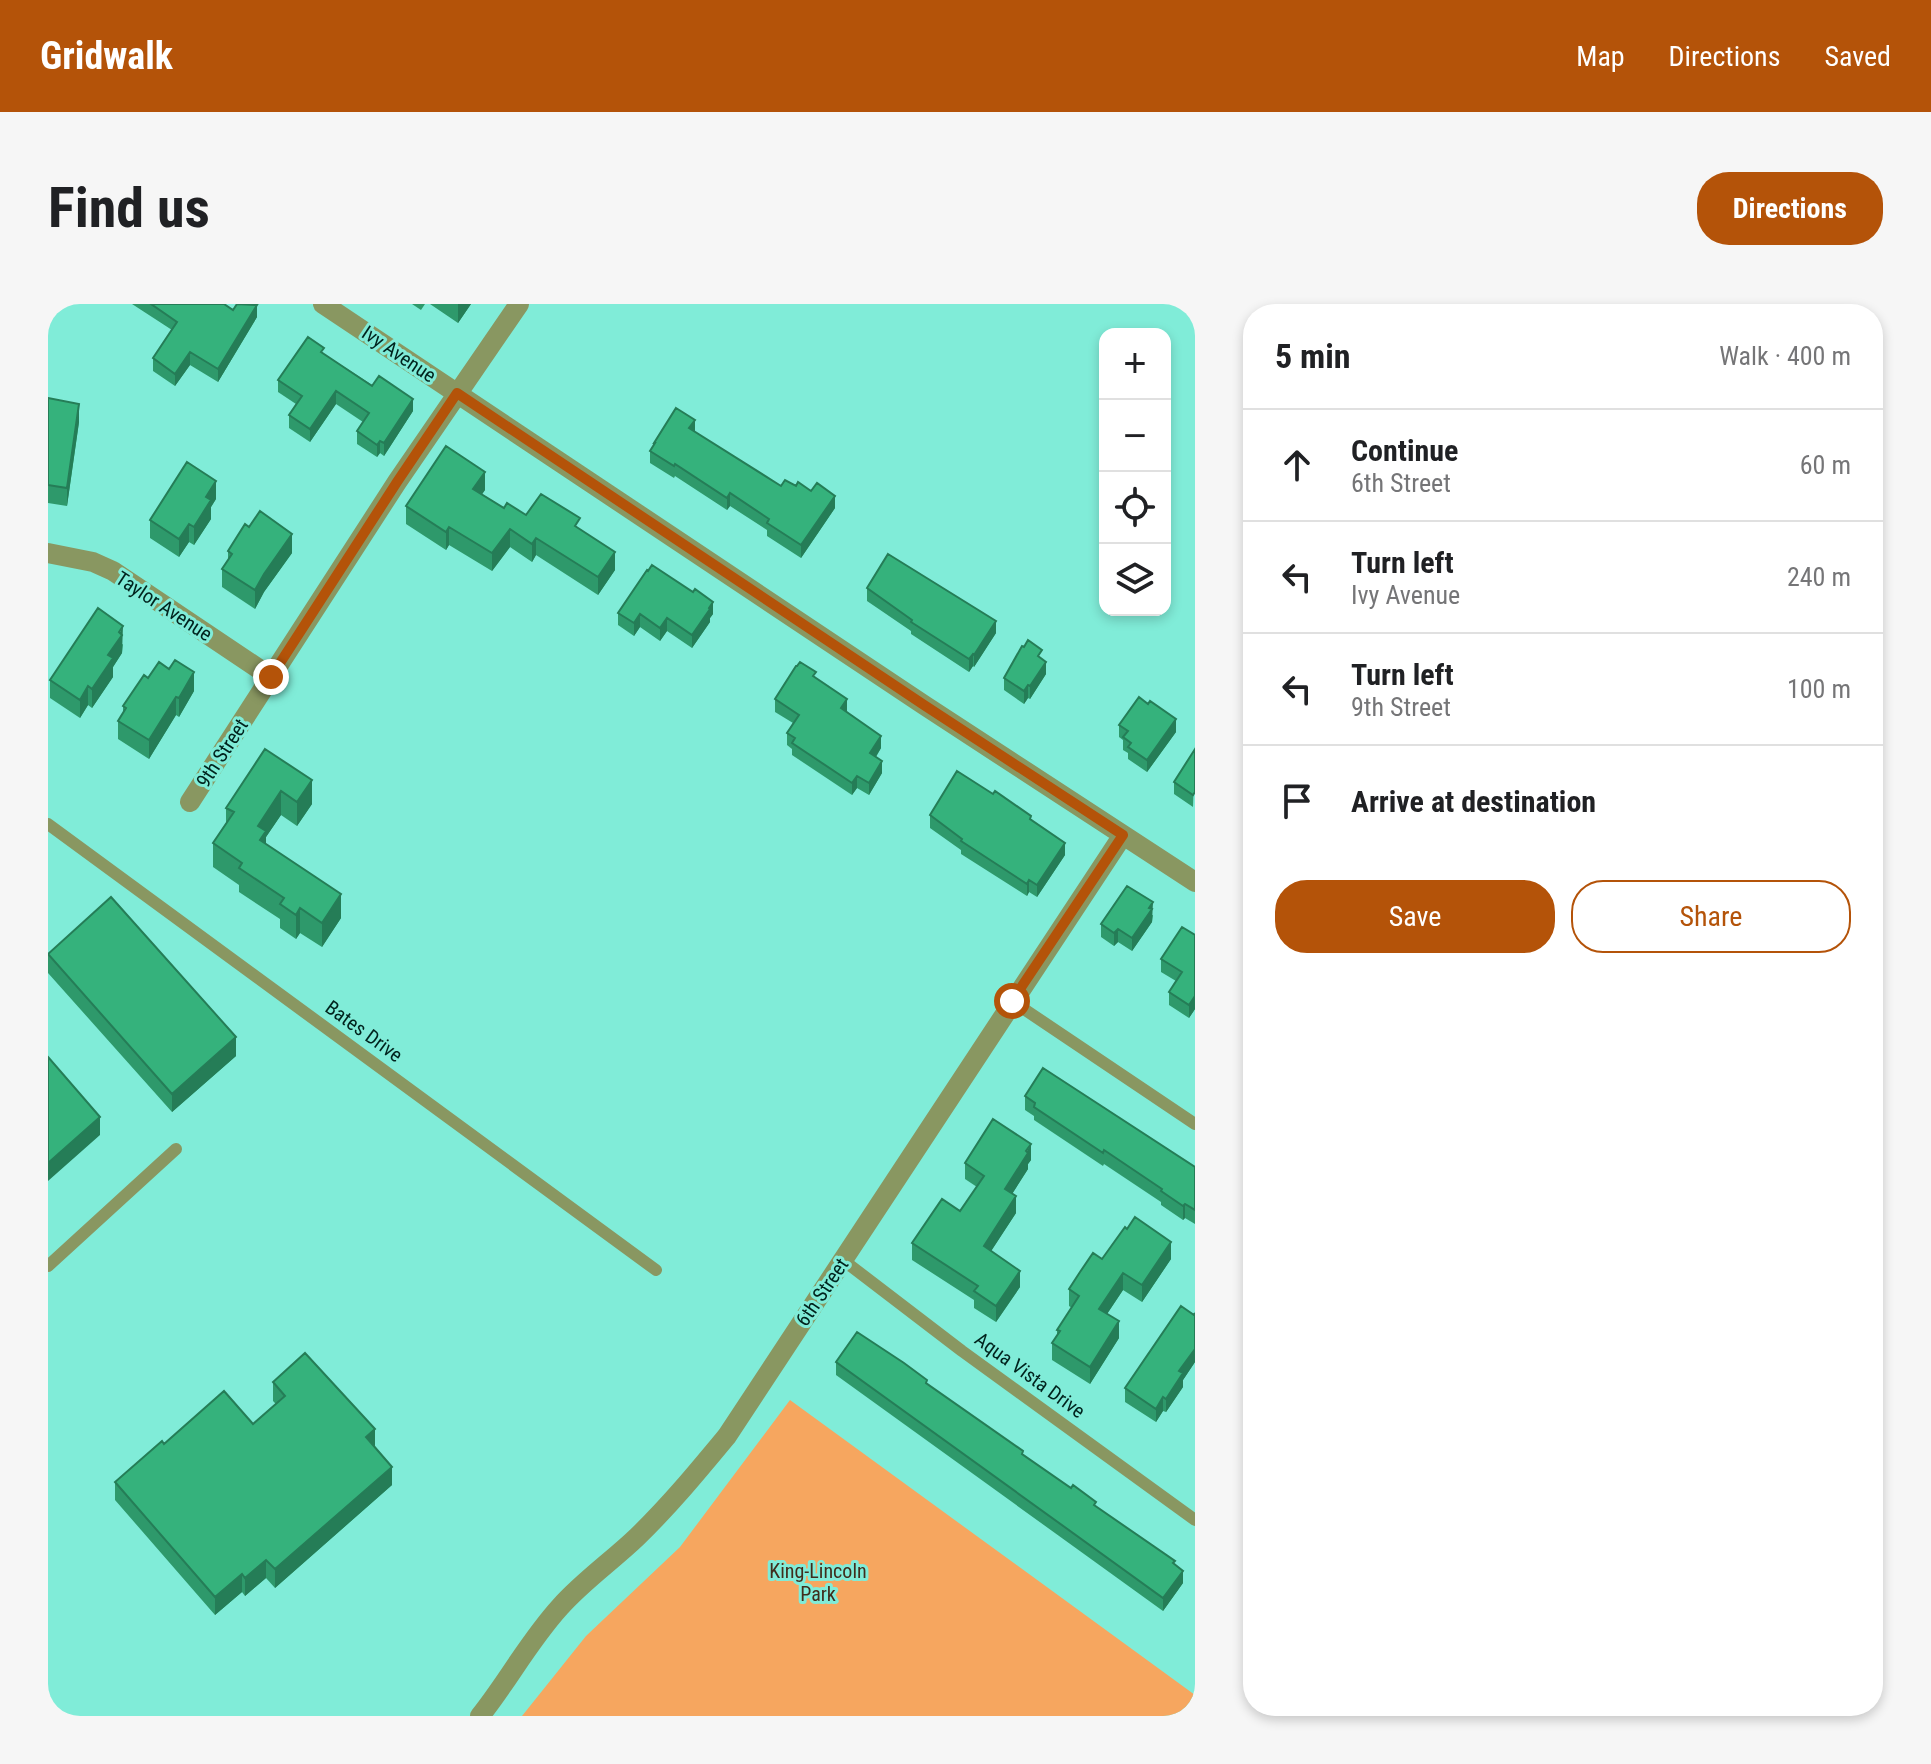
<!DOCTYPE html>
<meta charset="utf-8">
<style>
:root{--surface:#fff;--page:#f6f6f6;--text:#202124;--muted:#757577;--line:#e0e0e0;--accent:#b45309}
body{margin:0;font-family:"Roboto Condensed",sans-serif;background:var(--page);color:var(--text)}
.controls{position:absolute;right:24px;top:24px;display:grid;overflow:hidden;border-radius:16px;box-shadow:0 4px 12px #0003}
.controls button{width:72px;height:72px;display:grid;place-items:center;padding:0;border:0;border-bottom:2px solid var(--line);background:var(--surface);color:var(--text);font:40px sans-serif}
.stop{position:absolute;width:24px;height:24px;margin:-18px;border:6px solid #b45309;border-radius:50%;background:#fff}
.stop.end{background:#b45309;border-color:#fff;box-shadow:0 2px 8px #0008}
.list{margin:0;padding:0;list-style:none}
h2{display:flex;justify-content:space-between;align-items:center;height:104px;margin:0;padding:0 32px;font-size:34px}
h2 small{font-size:26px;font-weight:400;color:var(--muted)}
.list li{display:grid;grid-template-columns:52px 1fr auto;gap:24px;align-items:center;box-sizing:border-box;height:112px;padding:0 32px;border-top:2px solid var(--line)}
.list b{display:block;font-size:30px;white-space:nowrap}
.list p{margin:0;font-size:26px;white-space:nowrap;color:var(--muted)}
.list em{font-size:26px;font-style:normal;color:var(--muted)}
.actions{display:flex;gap:16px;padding:24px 32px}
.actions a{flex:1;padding:18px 0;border:2px solid var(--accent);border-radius:32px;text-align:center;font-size:28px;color:var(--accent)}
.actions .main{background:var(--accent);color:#fff}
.icon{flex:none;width:44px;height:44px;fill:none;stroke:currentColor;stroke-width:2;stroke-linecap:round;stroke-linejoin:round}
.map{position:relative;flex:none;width:1147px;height:1412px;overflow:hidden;border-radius:32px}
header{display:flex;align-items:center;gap:48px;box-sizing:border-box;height:112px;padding:0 40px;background:var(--accent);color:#fff}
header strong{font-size:38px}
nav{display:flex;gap:44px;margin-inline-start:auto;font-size:28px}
.intro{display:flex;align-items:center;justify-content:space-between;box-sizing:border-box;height:192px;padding:0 48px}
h1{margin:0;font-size:56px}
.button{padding:20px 36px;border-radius:32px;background:var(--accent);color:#fff;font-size:28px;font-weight:700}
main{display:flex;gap:48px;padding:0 48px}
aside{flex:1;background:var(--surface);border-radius:32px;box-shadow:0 4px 12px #0003}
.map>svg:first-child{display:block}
.green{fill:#f6a65f}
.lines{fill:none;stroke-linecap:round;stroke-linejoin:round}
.lane{stroke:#899761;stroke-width:12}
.street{stroke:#899761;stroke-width:20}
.wall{fill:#2e996b}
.shaded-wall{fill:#257d57}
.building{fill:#35b27c;stroke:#257d57;stroke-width:2}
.route{stroke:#b45309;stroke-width:10}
.labels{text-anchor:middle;stroke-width:6;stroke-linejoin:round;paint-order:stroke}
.street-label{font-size:20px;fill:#00231d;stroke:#80ecd8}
.park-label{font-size:20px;fill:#402d1c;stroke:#80ecd8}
</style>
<header>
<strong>Gridwalk</strong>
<nav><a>Map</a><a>Directions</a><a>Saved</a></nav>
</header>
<div class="intro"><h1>Find us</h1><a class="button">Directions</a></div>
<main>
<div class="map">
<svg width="1147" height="1412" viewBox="0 0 1147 1412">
<rect width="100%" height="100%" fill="#80ecd8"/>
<path class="green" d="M742,1096l405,295v21h-673l64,-80 94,-89z"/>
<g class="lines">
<path class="lane" d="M0,520l608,446
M964,697l183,123
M795,956l119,91 233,169
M0,962l128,-117"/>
<path class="street" d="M275,0l601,401 271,177
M0,249l45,9 20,9 158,106
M142,498l207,-320 122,-178
M432,1412c28,-35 49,-75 80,-109 23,-26 52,-46 77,-70 33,-32 61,-66 90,-101l396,-601"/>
</g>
<path class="wall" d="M84,0h92l9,6 24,7 -39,65 -28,-17 -15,21 -22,-15v-13l19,-28z
M364,0h13l-4,6z
M382,0h41l-13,19z
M276,50l89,57 -29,45 -4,-3 -3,4 -20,-13v-13l6,-9 -27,-18 -26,38 -21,-14v-13l7,-11 -18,-12v-12z
M0,94l31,24 -12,84 -19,-3z
M647,128l86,54 54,22 -34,50 -34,-22v-6l-37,-24 -3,4 -52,-34 -1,2 -24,-15v-12l4,-5v-3z
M437,186l-3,4 22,14 22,7 54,14 35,41 -17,25 -62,-40 -4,7 -22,-15 -18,24 -43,-26 -3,5 -40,-26v-18z
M168,195l-5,8v12l-17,26 -5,-3 -10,15 -29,-19v-18z
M180,247l64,2 -28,39 -9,17 -33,-22v-18l6,-9z
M819,284l129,45 -22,34 -1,-1 -4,6 -58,-38v-3l-44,-30z
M570,309l95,1 -3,4v4l-18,26 -25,-17 -7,10 -20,-14 -6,9 -16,-11z
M75,340l-1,9 -9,14v10l-21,31 -4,-3 -8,13 -30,-20v-18z
M994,355l4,15 -16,25 -2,-1 -4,6 -20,-14v-12z
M121,365l25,22 -15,26 -3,-2 -27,44 -31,-20v-18l5,-8v-7l25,-28z
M768,374l65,70 -5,9 6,16 -13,22 -12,-7 -5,7 -60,-40v-6l-5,-4v-12l6,-10 -18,-11v-13z
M1071,421l57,7 -29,40 -19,-13v-6l-5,-3v-10l-4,-3z
M217,445l47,55 -15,22 -16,-11 -15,22v7l75,74 -19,29 -22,-14 -4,6 -16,-11v-9l-41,-27v-7l-26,-18v-24l13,-20v-15z
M1147,445l-2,58 -19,-13v-12z
M882,511l101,5 34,35 -28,42 -8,-5 -2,4 -66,-42v-4l-31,-22z
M1105,611l-1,7 -20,29 -14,-9 -4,4 -13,-9v-13z
M1147,631v74l-6,9 -20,-13v-13l7,-11 -15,-9v-13z
M0,649l188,103 -64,56 -124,-139z
M977,792l170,71v57l-10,-6 -2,2 -22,-15v-3l-57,-38 -1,2 -69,-46v-4l-9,-6z
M983,856l-3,4v5l-16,25 4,19 -25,38 29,36 -24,35 -22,-14v-8l-62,-40v-17l48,-32 17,-24 -12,-8v-16z
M1054,955h69l-29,43 -19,-12 -16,24 12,24 -29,46 -38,-24v-17l5,-8v-5l15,-22 -3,-2v-17z
M1147,1009v49l-12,18v7l-17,25 -3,-1 -7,11 -31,-20v-14z
M788,1058l91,22 248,181 8,18 -20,28 -327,-236z
M225,1078l102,66 17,37 -117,103 -9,-10 -21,18 -3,-4 -27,23 -100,-115v-18l49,-38 89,-20 23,-20 -3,-3z"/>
<path class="shaded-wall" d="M410,0h13l-13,19z
M209,1v12l-39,65v-13z
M142,48v13l-15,21v-12z
M288,87v13l-26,38v-13z
M365,95v12l-29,45v-13z
M31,100v18l-12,84v-18z
M647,116v12l-6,-4z
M332,137v12l-3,4v-12z
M437,168v18l-12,17v-18z
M168,177v18l-5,8v12l-17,26v-18l12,-30z
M682,189v13l-3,4v-12z
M787,192v12l-34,50v-13z
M141,220v18l-10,15v-18z
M401,223v18l-3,5v-18z
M462,225v18l-18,24v-18z
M244,230v19l-28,39 -9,17v-19l9,-16z
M488,234v17l-4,7v-18z
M567,248v18l-17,25v-18z
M665,298v12l-3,4v4l-18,26v-13z
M592,310v13l-6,9v-13z
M619,314v13l-7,10v-13z
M948,317v12l-22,34v-12z
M75,322l-1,27 -9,14v10l-21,31v-19z
M925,350v12l-4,6v-13z
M998,358v12l-16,25v-13z
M146,368v19l-15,26v-19z
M980,381v13l-4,6v-13z
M40,382v19l-8,13v-18z
M128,393v18l-27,44v-19z
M799,395v12l-6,10v-13z
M1128,415v13l-29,40v-12z
M833,432v12l-11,18v-13z
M834,457v12l-13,22v-12z
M809,472v12l-5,7v-12z
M264,476v24l-15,22v-24z
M233,487v24l-15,22v19l-6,8 -2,-38z
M1017,539v12l-28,42v-12z
M981,576v12l-2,4v-12z
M293,590v24l-19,29v-24z
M1105,598l-1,20 -20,29v-13z
M252,604v25l-4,6v-24z
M1070,625v13l-4,4v-13z
M1147,692v13l-6,9v-13z
M188,733v19l-64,56v-18z
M52,813v18l-52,46v-18z
M983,840v16l-3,4v5l-23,36v-16z
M968,892v17l-32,49v-16z
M1137,900v14l-2,2v-14z
M1123,938v17l-29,43v-17z
M972,967v16l-24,35v-16z
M1075,969v17l-24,36v-17z
M1071,1017v17l-29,46v-17z
M1147,1045v13l-12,18v7l-17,25v-13l13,-28z
M1115,1093v14l-7,11v-13z
M327,1125v19l-9,-11z
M344,1163v18l-117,103v-19z
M218,1256v18l-21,18v-18z
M1135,1267v12l-20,28v-13z
M194,1270v18l-27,23v-18z"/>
<path class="building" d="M103,0h73l9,6 4,-6 20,1 -39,64 -28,-17 -15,22 -22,-16 24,-36z
M260,33l16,11 -3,4 51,34 7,-10 34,23 -29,44 -4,-2 -3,4 -20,-14 12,-18 -33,-22 -26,38 -21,-14 13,-19 -24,-16z
M0,94l31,6 -12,84 -19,-3z
M628,104l19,12 -6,8 92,58 4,-6 11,6 2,-4 13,9 6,-8 18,13 -34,49 -34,-22 2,-4 -39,-26 -3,5 -52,-34 -1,2 -24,-15 5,-8h-1z
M398,142l39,26 -12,17 31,19 3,-5 19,12 15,-21 39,24 -5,8 40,26 -17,25 -62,-39 -4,6 -22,-15 -18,24 -43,-26 -3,5 -40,-26z
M139,158l29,19 -10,16 5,3 -17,27 -5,-3 -10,15 -29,-19z
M212,207l32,23 -28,40 -9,16 -33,-21 10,-15 -4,-3 17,-27 4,3z
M840,250l108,67 -22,34 -1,-1 -4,5 -58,-37 1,-2 -45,-32z
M604,261l41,27 2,-3 18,13 -4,6 1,1 -18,26 -25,-17 -7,10 -20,-14 -6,9 -16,-10 29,-43 1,1z
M50,304l25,18 -4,6 3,3 -14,20 5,3 -21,31 -4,-3 -8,14 -30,-20z
M980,336l14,10 -4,6 8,6 -16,24 -2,-1 -4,6 -20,-13 18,-32 2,1z
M127,356l19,12 -15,26 -3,-1 -27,43 -31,-19 8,-13 -3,-2 21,-31 4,3 11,-16 10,7z
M752,358l16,10 -3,4 34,23 -6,9 40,28 -11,17 12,8 -13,22 -12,-7 -5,7 -60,-40 3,-5 -8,-5 12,-18 -24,-16 21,-33h1z
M1091,393l9,7 2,-3 26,18 -29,41 -19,-13 3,-4 -8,-6 5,-6 -9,-6z
M217,445l47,31 -15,22 -16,-11 -23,35 8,5 -6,9 81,54 -19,29 -22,-15 -4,7 -16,-11 4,-6 -45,-30 3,-5 -29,-20 21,-31 -8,-4z
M1147,445v43l-2,3 -19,-13z
M909,467l36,23 2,-3 36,25 -1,3 35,24 -28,42 -8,-5 -2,4 -66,-43 1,-2 -32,-24z
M1079,582l26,16 -4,6 3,1 -20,29 -14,-9 -4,4 -13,-9z
M63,593l125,140 -64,57 -124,-140z
M1134,623l13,8v61l-6,9 -20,-13 13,-20 -21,-13z
M0,753l52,60 -52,46z
M995,764l152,99v43l-10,-6 -2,2 -22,-15 1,-2 -58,-39 -1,3 -69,-46 1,-4 -10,-7z
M945,815l38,25 -5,7 2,2 -23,36 11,7 -32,50 36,25 -24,35 -22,-15 4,-5 -66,-43 30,-44 18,12 24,-35 -19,-13z
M1087,913l36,25 -29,43 -19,-12 -24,36 20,12 -29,46 -38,-24 8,-12 -3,-1 22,-34 -10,-7 11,-17 13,-19 9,6 23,-32 2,2z
M1133,1002l13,9 1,-2v36l-16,22 4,2 -17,26 -3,-2 -7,12 -31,-21z
M809,1028l47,31 23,17 -1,3 97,68 -1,3 49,34 2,-3 23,17 -2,3 81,56 -2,2 10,8 -20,27 -327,-236z
M257,1049l70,76 -9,8 26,30 -117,102 -9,-9 -21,18 -3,-4 -27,23 -100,-115 47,-41 2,3 60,-53 29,33 32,-28 -12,-14z"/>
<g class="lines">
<path class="route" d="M223,373l126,-195 60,-89 467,312 199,130 -111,166"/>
</g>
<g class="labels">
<g class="street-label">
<text transform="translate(351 50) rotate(34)" y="7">Ivy Avenue</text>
<text transform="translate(116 302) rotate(33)" y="7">Taylor Avenue</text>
<text transform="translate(174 449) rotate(-57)" y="7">9th Street</text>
<text transform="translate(316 727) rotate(36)" y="7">Bates Drive</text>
<text transform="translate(774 988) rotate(-56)" y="7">6th Street</text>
<text transform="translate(982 1071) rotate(36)" y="7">Aqua Vista Drive</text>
</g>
<g class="park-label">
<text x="770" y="1274">King-Lincoln<tspan x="770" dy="23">Park</tspan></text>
</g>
</g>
</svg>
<div class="controls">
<button>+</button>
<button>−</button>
<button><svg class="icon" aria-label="locate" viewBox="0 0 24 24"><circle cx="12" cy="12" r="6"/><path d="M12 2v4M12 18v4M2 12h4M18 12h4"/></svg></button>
<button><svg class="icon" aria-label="layers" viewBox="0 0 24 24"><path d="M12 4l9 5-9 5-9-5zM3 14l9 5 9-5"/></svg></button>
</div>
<div class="stop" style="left:964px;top:697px"></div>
<div class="stop end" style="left:223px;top:373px"></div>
</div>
<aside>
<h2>5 min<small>Walk · 400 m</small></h2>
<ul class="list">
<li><svg class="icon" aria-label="ahead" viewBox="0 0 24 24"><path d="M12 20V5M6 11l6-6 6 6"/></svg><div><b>Continue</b><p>6th Street</p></div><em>60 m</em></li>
<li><svg class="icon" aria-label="left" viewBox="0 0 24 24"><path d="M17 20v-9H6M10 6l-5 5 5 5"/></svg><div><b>Turn left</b><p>Ivy Avenue</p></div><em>240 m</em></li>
<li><svg class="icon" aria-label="left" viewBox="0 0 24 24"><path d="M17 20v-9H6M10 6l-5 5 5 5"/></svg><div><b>Turn left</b><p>9th Street</p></div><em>100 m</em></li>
<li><svg class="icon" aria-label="arrive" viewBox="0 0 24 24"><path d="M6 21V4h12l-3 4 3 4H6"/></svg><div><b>Arrive at destination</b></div></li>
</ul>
<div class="actions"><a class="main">Save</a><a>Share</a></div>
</aside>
</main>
